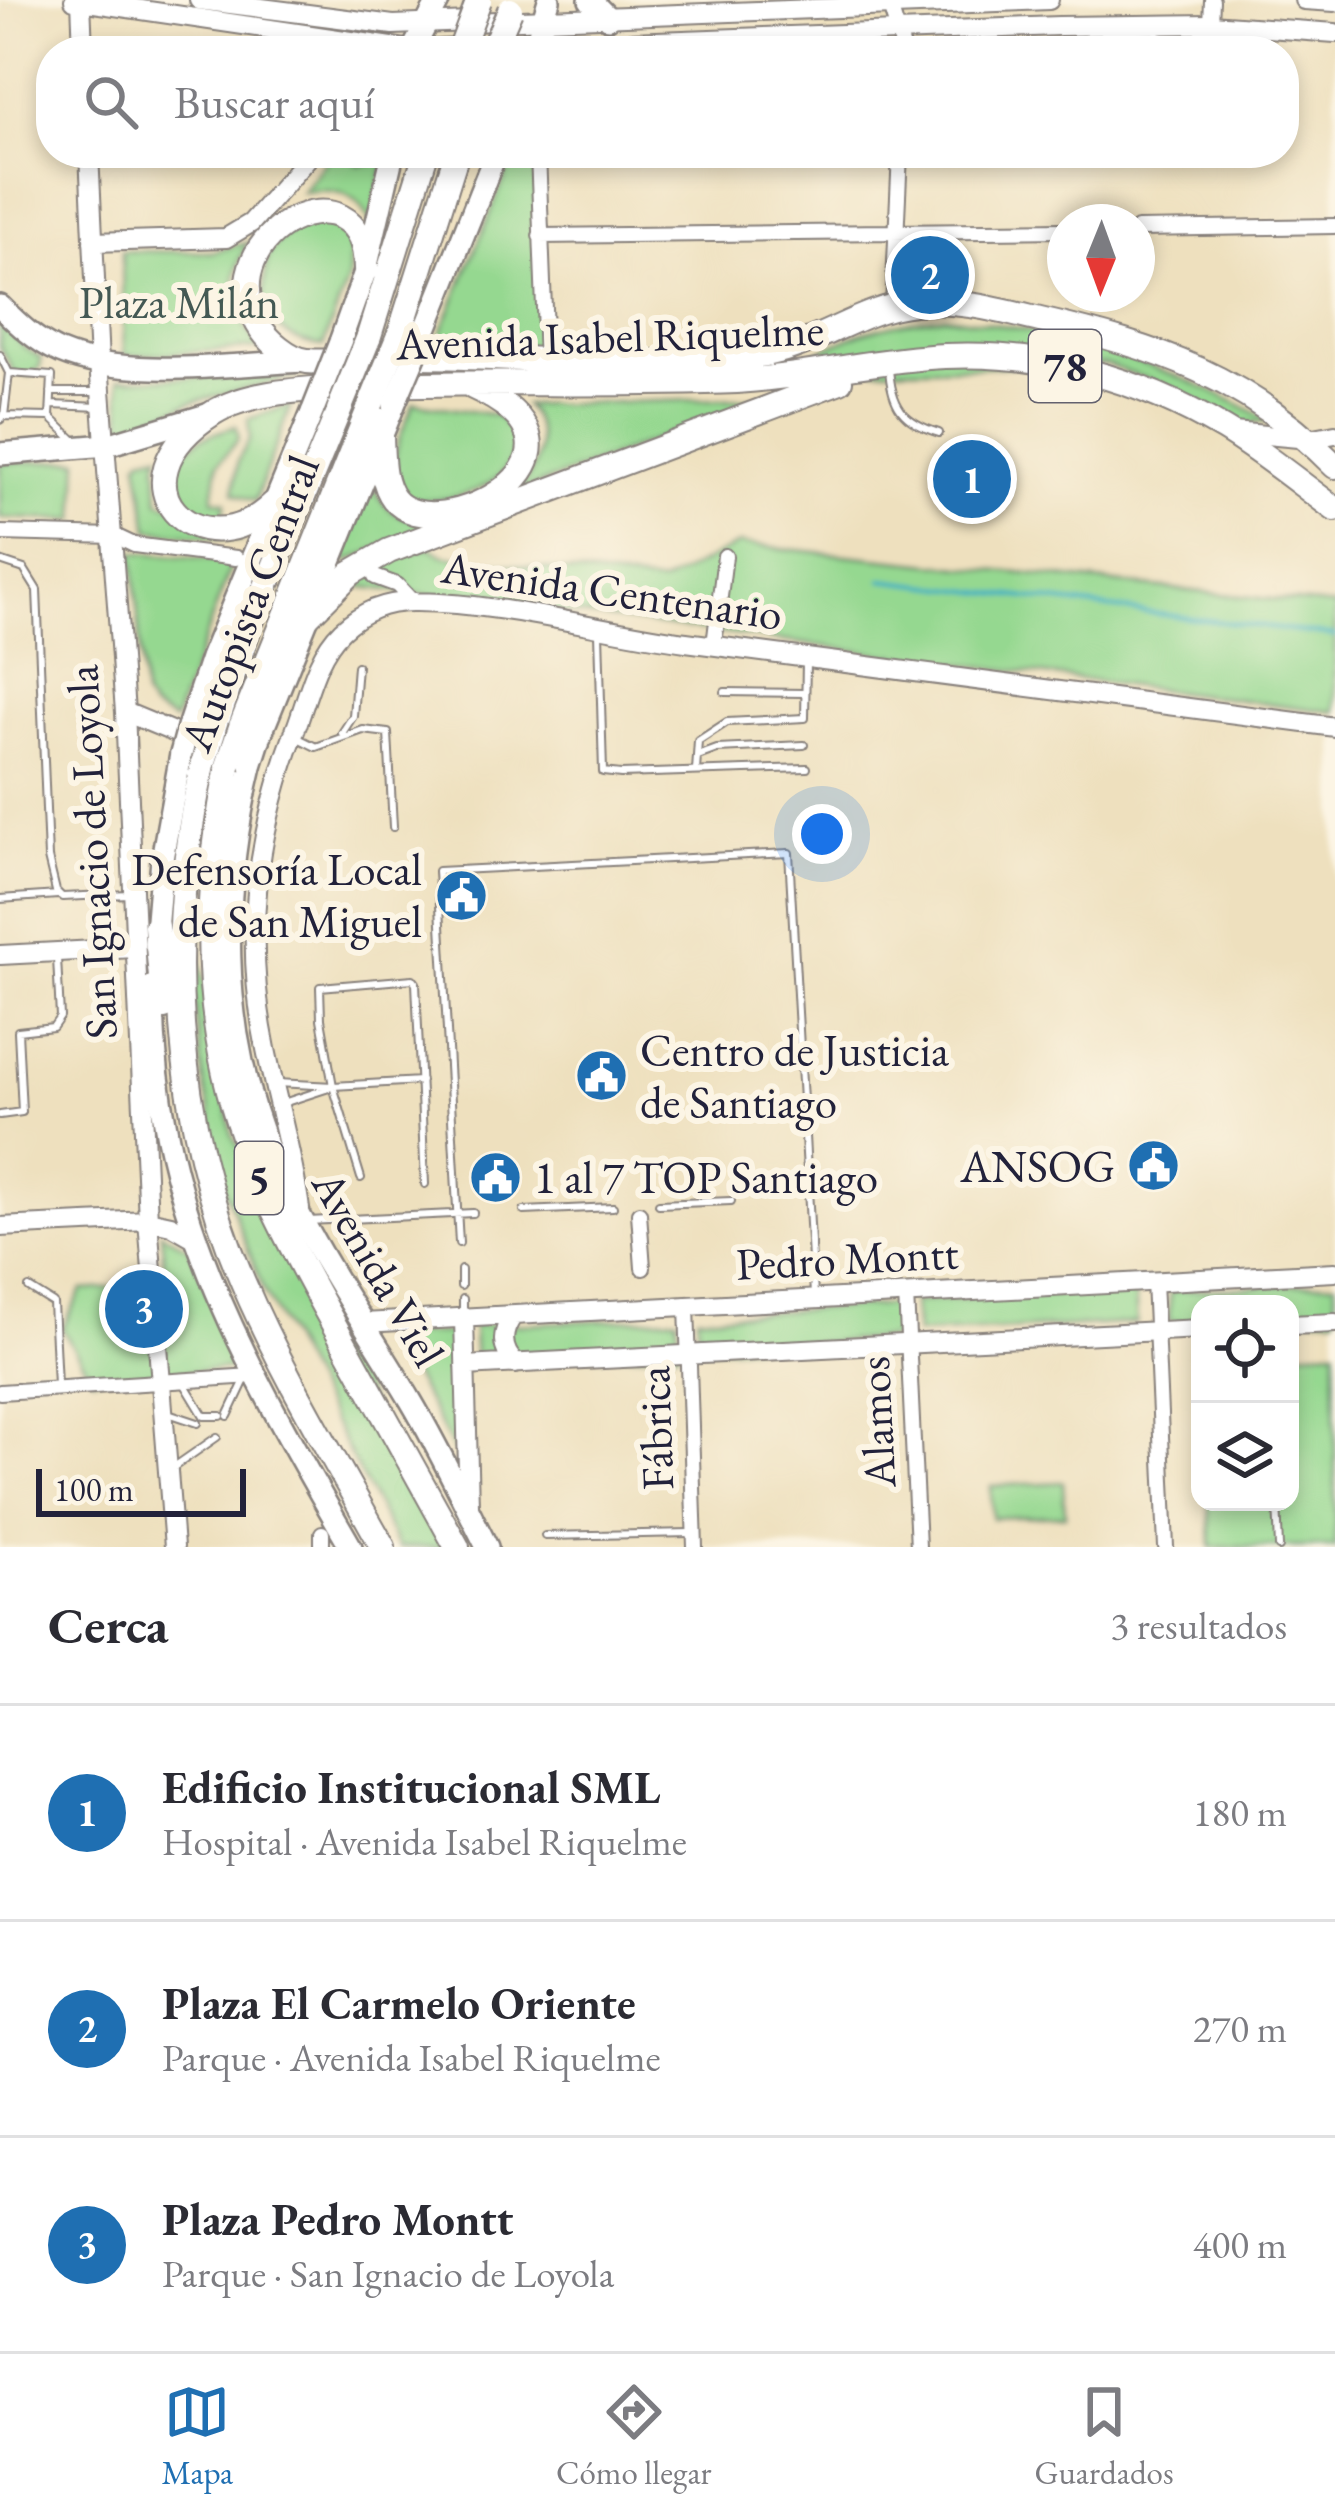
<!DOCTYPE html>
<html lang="es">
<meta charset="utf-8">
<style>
:root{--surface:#fff;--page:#f2f2f3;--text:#2b2b33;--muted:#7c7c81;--line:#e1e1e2;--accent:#1f6fb2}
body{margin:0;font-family:"EB Garamond",serif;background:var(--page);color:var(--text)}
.controls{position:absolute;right:36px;bottom:36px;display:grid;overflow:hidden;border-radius:24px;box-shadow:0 6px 18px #0003}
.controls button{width:108px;height:108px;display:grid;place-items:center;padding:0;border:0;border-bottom:3px solid var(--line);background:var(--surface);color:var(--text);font:60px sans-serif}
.compass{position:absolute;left:1047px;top:204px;width:108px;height:108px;border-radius:50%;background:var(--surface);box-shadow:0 6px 18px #0003;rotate:181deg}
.scale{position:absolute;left:36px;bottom:30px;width:210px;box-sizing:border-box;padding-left:12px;border:6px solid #22223b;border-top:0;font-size:33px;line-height:42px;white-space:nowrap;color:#22223b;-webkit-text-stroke:9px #fcf5e5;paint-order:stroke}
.you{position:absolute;left:822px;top:834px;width:42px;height:42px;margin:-30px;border:9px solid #fff;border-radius:50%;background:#1a73e8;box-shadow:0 0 0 18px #1a73e833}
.badge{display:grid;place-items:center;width:78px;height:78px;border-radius:50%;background:var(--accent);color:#fff;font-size:39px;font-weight:700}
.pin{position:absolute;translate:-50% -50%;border:6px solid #fff;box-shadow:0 3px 12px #0006}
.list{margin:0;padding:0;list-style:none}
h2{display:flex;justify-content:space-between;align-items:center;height:156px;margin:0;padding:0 48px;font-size:51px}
h2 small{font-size:39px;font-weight:400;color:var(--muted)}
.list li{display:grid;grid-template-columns:78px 1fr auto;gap:36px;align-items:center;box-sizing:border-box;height:216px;padding:0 48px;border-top:3px solid var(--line)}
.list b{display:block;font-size:45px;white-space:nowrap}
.list p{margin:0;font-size:39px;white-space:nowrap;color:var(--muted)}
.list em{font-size:39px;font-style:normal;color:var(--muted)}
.icon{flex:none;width:66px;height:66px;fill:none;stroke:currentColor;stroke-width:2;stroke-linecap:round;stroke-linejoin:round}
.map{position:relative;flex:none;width:1335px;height:1547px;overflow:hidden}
.search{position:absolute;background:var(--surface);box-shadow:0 6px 18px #0003;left:36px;right:36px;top:36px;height:132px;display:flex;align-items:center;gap:30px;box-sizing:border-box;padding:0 42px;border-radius:48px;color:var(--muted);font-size:45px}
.sheet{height:804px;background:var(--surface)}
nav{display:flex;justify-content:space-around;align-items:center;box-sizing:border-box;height:168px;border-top:3px solid var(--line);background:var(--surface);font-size:33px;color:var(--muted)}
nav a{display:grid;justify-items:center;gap:6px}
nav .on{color:var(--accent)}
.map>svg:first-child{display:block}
.green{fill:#95d890;stroke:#5c7d66;stroke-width:3}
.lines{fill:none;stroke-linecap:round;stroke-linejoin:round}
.stream{stroke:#44b2c1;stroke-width:4.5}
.lane-casing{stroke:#88817c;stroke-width:10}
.street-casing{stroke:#88817c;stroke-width:18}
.secondary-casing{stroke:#88817c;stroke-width:22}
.primary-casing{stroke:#88817c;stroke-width:26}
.highway-casing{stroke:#88817c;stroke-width:28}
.lane{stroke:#fff;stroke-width:6}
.street{stroke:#fff;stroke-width:14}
.secondary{stroke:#fff;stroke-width:18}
.primary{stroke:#fff;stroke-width:21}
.highway{stroke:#fff;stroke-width:24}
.primary-bridge-casing{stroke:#88817c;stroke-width:26;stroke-linecap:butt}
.highway-bridge-casing{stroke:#88817c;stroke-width:28;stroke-linecap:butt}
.primary-bridge{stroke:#fff;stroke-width:21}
.highway-bridge{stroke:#fff;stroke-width:24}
.labels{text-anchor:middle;stroke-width:12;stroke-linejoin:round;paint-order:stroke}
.shield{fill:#fcf5e5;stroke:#63616e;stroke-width:3}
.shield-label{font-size:42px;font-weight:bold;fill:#22223b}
.park-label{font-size:45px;fill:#445954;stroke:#fcf5e5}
.street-label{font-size:45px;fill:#22223b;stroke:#fcf5e5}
.poi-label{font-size:45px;fill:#22223b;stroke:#fcf5e5;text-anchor:end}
</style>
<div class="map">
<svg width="1335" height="1547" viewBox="0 0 1335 1547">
<rect width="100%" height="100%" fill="#fcf5e5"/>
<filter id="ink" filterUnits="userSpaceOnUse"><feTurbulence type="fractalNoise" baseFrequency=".00833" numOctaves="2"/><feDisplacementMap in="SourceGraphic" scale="24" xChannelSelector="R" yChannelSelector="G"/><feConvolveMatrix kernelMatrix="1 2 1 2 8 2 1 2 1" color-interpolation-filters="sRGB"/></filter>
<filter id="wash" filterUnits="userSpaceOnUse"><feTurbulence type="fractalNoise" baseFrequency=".004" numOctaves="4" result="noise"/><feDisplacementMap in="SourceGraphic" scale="48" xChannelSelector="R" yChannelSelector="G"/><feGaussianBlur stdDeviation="2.7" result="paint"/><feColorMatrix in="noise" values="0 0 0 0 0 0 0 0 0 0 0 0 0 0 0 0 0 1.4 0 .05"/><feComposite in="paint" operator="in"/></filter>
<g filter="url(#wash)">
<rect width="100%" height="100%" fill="#eee0be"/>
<path class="green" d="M332,153h12l15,12 26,-4 -14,64c-12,-33 -37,-38 -69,-33z
M515,153h20l5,194 -102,-7z
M299,222h34l17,20 -1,35 -26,69c-39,-5 -65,-27 -58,-69 1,-9 2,-20 7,-27 7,-10 19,-19 27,-28z
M248,242c-22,37 -17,77 14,106l-138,8 -2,-105 92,1z
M919,255l30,1v34h-40l5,-30z
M945,316c115,16 225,48 325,105l-34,3 -72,-39 -59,-21 -331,7c30,-11 58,-27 87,-38 28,-9 55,-13 84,-17z
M0,324l25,24 16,10 -1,9 -9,9 -16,-2 -15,-28z
M300,376l-105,25 -72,27 -4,-49z
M764,398l-253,97c30,-24 38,-59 14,-90z
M414,403l82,12 17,17c9,56 -60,70 -103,68 -29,-30 -10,-64 4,-97z
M291,405l-36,96 -21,-8 4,-33 12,-21 -2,-20z
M236,426l3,13 -21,25 -5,35 13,3 -4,17 -38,-8 -16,-45 33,-28z
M160,453l-3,10 2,38 88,29 -6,11 -92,-11 -11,-68 4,-5z
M79,460l-3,60 -76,-2v-55z
M371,478c10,35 31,42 65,44l-87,39 -9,-2z
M739,544l596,62v106l-986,-127 29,-22 51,-16 16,9 217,28z
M133,552l100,9 -59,160 -22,-12 -8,-11z
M200,856v104l32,174 214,413h-48l-135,-258 -38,-100 -22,-112 -9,-83z
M161,1232l29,17 51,119 -149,10 -30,-49 20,-39 84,-5z
M1335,1282v34l-45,2v-14h-90v18l-31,-1 1,-28 4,-2z
M1135,1290l2,33 -221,11 -3,-32z
M895,1305l1,33 -197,11 -2,-33z
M677,1317l2,35 -204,10 -2,-36z
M454,1333l3,4 3,114h-6l-57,-104 6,-13z
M1335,1349v198h-124l-2,-45h81v-151z
M1063,1482l2,33 -73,3 -1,-32z"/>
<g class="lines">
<path class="stream" d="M882,580l453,56"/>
</g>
</g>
<g filter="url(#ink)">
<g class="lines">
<defs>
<path id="lane" d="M1156,51l2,-23
M0,355l9,18 -5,43 -4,4
M889,367c2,39 14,55 50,66
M9,373l43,3 -2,41
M51,392h45
M51,405l50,2
M4,416l46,1 25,24
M0,561l24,8 13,21 11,268 8,33 6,6 67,-3
M599,632l4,140 18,2 186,-6
M725,692l80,1
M342,733l11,-17 4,-50
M294,736l22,11 47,-17 25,3 5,94
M698,756l19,-7 87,-4
M696,771l2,-30 29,-19 78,-4 1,-57
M0,899l58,-4
M277,1083l56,3
M333,1086l-12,-67 -1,-32 93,-8 3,4 9,201
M280,1104l49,-16
M0,1115l22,-3 -4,-81 35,-4 7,-10 -3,-59
M361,1178l-28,-92 88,-5
M659,1204l72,-3
M524,1211l89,-4
M308,1221l165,-8
M459,1243l-21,-372 351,-18 25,442
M461,1270v16
M29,1288l24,15 4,82
M463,1299v16
M184,1383l20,33h17
M168,1413l30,10
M228,1416l17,-36
M171,1469l46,-32
M1277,1502l2,45
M545,1536l146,-3"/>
<path id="street" d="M888,0l16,51
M1211,24l1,-24
M538,153l8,207
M1137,229l198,-3
M540,236l525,-6
M893,306l7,-153
M0,533l115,3 19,9 102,13
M375,577l22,8 15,16
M714,645l11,-89
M639,1213l4,55
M1154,1281l12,266
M906,1294l12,253
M687,1306l8,241
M0,1392l253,-16
M322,1533v14"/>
<path id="secondary" d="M74,0l338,50 647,-24 152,-2 124,9
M81,0l2,51
M199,0l194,25 656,-25
M1304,0l31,2
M89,153l10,210 26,349 23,508 26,327
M93,242l133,-4 25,-15 61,-70
M1233,432l76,7 26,-5
M125,712l70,29
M0,955l134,-7
M300,1209c-7,-54 -23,-106 -34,-160 -23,-111 -10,-215 30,-321 12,-32 20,-73 46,-98 20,-19 45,-29 74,-28 90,1 181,28 270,40 216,29 432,57 649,85
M0,1227l148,-7 23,5 23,13
M513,1316c-12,16 -13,33 3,48
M464,1318l5,188
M363,1323l972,-51
M1290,1325l45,-2
M465,1366l735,-37"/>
<path id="primary" d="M590,0l18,18
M412,51l27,-51
M534,51l15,-51
M0,306c18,18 36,35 60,46 66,28 172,12 244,9
M422,339l74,-186
M340,342l26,-73 27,-116
M0,454l107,-9 103,-31
M189,724l22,-66 102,-248
M262,731l132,-326
M251,766c-30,124 -32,258 16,379 36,90 94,172 144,256 28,47 51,97 76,146
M155,943l7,-84 19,-105
M153,986c-2,218 93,379 198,561"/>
<path id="highway" d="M366,269c-1,-113 -159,-36 -108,55 9,16 31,35 49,37 32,3 68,-4 100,-5 51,-1 103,4 154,4 67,1 153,8 217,-9 48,-12 86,-43 136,-48 43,-4 84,7 126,17 118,27 207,57 295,146
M400,333l57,-180
M368,339l58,-186
M381,385c118,-4 237,1 356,-4 71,-4 139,-22 208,-25 97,-5 195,23 279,73 38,23 74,53 111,80
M381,437c1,20 0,45 13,62 41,53 228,-45 79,-112
M273,504c-73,71 -169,-21 -60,-91 33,-21 88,-23 127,-26
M305,619l46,-46 38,-22 451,-170
M241,727l130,-323
M213,732l37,-107 89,-215
M203,764c-39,172 -30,354 40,518 39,91 92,178 140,265
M228,766c-20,103 -26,205 -3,308 21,93 67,175 113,258 40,71 79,143 119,215
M156,926l8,81"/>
</defs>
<use href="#lane" class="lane-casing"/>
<use href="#street" class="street-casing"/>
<use href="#secondary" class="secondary-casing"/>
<use href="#primary" class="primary-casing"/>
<use href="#highway" class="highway-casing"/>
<use href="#lane" class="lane"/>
<use href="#street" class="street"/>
<use href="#secondary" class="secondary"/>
<use href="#primary" class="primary"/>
<use href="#highway" class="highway"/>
<defs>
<path id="primary-bridge" d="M394,405l28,-66
M313,410l27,-68
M181,754l8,-30
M251,766l11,-35"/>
<path id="highway-bridge" d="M460,51l19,-51
M492,51l18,-41
M371,404l29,-71
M339,410l29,-71
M203,764l10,-32
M228,766l13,-39"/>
</defs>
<use href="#primary-bridge" class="primary-bridge-casing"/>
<use href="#highway-bridge" class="highway-bridge-casing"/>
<use href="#primary-bridge" class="primary-bridge"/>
<use href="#highway-bridge" class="highway-bridge"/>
</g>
</g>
<defs>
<symbol id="civic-disc" viewBox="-11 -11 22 22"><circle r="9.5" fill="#1f6fb2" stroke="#fcf5e5"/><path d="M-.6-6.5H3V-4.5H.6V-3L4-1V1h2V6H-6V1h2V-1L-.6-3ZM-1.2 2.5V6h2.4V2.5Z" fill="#fff"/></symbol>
</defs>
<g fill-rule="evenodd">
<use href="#civic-disc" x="432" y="866" width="59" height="59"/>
<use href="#civic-disc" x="572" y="1046" width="59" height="59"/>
<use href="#civic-disc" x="1124" y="1136" width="59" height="59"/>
<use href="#civic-disc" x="466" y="1148" width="59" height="59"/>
</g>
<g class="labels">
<g class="shield">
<rect x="1029" y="330" width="72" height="72" rx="9"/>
<rect x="235" y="1142" width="48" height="72" rx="9"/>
</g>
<g class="shield-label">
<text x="1065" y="381">78</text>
<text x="259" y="1193">5</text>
</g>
<g class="park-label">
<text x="179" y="318">Plaza Milán</text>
</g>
<g class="street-label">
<text transform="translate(610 336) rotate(-2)" y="16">Avenida Isabel Riquelme</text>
<text transform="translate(612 590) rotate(8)" y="16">Avenida Centenario</text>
<text transform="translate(249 603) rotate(-69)" y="16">Autopista Central</text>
<text transform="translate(91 852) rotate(-93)" y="16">San Ignacio de Loyola</text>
<text transform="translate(847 1258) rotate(-3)" y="16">Pedro Montt</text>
<text transform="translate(379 1268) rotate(60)" y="16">Avenida Viel</text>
<text transform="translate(876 1422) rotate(-93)" y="16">Alamos</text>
<text transform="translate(655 1428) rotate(-92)" y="16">Fábrica</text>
</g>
<g class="poi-label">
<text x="422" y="885">Defensoría Local<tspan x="422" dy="52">de San Miguel</tspan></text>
<text x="640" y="1066" text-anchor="start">Centro de Justicia<tspan x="640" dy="52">de Santiago</tspan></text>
<text x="1115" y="1182">ANSOG</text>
<text x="534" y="1193" text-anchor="start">1 al 7 TOP Santiago</text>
</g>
</g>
</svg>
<div class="controls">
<button><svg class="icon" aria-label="locate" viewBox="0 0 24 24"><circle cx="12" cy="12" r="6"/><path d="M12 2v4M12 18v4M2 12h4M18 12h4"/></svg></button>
<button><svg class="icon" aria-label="layers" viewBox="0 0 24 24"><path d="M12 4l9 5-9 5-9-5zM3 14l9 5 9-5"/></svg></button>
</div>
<svg class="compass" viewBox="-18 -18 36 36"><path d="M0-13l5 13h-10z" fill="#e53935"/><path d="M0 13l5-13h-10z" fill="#7c7c81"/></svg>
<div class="scale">100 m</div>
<div class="you"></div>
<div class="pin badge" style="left:972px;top:479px">1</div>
<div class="pin badge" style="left:930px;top:275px">2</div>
<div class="pin badge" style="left:144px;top:1309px">3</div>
<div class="search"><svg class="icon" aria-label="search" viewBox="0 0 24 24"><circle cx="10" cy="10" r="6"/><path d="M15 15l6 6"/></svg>Buscar aquí</div>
</div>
<section class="sheet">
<h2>Cerca<small>3 resultados</small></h2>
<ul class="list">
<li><span class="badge">1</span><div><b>Edificio Institucional SML</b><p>Hospital · Avenida Isabel Riquelme</p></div><em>180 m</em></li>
<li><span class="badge">2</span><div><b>Plaza El Carmelo Oriente</b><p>Parque · Avenida Isabel Riquelme</p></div><em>270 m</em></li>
<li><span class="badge">3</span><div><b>Plaza Pedro Montt</b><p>Parque · San Ignacio de Loyola</p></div><em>400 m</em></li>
</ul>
</section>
<nav>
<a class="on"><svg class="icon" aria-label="map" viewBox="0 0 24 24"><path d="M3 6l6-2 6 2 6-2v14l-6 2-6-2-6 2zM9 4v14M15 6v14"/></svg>Mapa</a>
<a><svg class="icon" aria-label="directions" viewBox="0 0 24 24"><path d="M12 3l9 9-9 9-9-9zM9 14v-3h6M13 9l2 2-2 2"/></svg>Cómo llegar</a>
<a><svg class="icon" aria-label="saved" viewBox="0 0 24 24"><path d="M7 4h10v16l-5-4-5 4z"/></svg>Guardados</a>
</nav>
